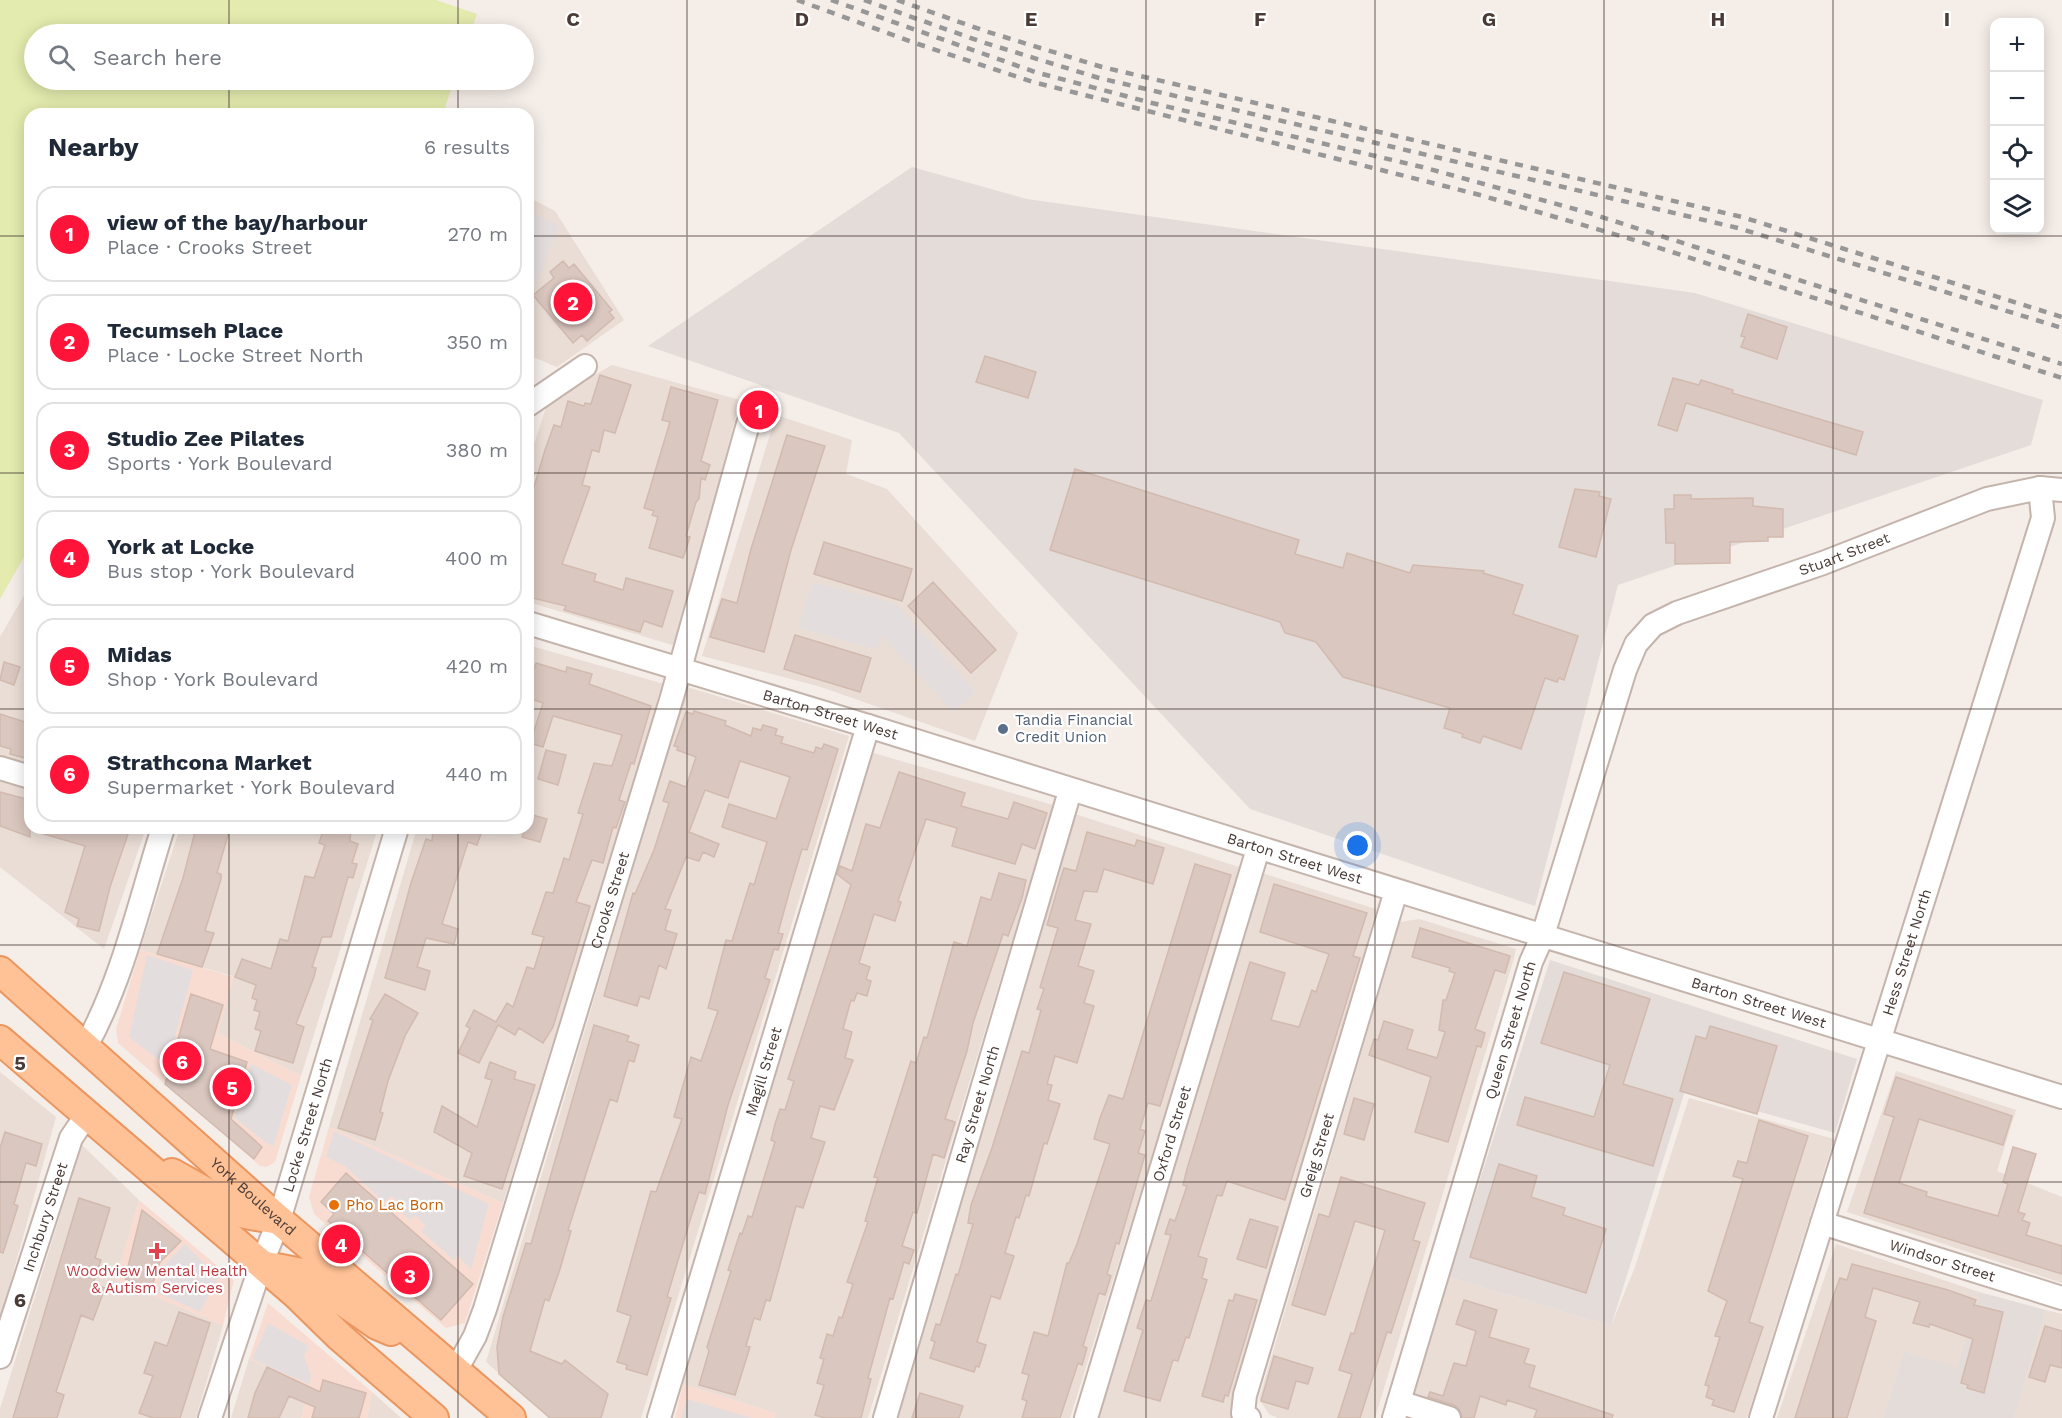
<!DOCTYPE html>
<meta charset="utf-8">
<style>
:root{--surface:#fff;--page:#f2f2f3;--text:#1f2937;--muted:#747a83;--line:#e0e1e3;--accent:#ff1439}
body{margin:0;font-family:"Work Sans",sans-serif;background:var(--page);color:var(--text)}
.controls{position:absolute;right:18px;top:18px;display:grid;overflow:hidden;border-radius:12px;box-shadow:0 3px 15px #0003}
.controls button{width:54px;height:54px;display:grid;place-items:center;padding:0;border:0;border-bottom:2px solid var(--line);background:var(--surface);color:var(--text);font:30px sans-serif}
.you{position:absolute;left:1358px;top:846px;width:21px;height:21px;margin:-15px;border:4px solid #fff;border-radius:50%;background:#1a73e8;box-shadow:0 0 0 9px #1a73e833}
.badge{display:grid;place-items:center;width:39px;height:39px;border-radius:50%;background:var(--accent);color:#fff;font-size:20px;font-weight:700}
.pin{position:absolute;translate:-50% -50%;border:3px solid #fff;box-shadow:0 2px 6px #0006}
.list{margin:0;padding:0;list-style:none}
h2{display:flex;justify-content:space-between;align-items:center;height:78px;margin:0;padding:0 24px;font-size:26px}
h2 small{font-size:20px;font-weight:400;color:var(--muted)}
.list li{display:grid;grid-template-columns:39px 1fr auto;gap:18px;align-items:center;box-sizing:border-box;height:96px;margin:0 12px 12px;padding:0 12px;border:2px solid var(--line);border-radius:18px}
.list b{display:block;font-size:22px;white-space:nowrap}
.list p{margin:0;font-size:20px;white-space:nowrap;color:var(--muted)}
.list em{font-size:20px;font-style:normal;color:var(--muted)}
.icon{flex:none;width:33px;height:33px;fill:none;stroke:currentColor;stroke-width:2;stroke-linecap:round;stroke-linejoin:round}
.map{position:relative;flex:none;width:2062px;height:1418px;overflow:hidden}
.search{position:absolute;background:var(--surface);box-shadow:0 3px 15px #0003;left:24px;top:24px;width:510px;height:66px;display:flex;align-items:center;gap:15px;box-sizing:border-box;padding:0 21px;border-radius:33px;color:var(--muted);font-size:22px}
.panel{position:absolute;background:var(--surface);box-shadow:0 3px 15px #0003;left:24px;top:108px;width:510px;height:726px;border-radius:18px}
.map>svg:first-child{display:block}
.residential{fill:#e9ddd5}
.commercial{fill:#f8dcd2}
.industrial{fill:#e4dcd9}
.green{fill:#e3ebae}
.parking{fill:#e3dedd}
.building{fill:#dac7bf;stroke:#d2baaf;stroke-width:1.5}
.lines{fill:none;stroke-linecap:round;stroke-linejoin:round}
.minor-casing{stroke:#c4b4ac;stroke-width:26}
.major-casing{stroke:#eb965f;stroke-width:32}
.minor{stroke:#fff;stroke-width:22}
.major{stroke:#ffc196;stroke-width:28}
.rail{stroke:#979797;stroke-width:4.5;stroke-dasharray:8 8;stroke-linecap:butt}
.grid{fill:none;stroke:#493b36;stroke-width:1.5;stroke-opacity:0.55}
.service-dot{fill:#5c6f8a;stroke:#fff;stroke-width:2}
.food-dot{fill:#e8710a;stroke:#fff;stroke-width:2}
.health-dot{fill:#e0444e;stroke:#fff;stroke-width:2}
.labels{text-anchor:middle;stroke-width:4.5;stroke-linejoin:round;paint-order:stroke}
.street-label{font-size:15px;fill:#493b36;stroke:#fff}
.service-label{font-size:15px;fill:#4e5e75;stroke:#fff;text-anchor:start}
.food-label{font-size:15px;fill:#c56008;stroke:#fff;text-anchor:start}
.health-label{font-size:15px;fill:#be3a42;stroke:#fff}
.grid-label{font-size:20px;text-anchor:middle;font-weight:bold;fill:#493b36;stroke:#fff;stroke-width:4.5;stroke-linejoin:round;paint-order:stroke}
</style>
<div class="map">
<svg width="2062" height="1418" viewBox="0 0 2062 1418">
<rect width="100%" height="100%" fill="#f5ede8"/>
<path class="residential" d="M528,197l27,14 69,109 -67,47 -29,-12z
M612,365l128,35 -64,246 -148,-44v-140l20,-60z
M776,415l76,25 -6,34 41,15 131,144 -43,108 -157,-55 -116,-30z
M30,585v180l-30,-9v-119z
M528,645l136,39 -161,519 -174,-76 88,-299h111z
M687,687l162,49 -208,682h-91l-64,-56z
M870,752l183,53 -185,613h-94l1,-5 -92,-29z
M0,778l30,10v40h116l-42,121 -104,-82z
M1072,813l170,55 -172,550h-173l130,-436z
M180,828h198l-77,248 -83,-43 15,-57 -93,-26z
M1262,873l114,36 -137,509h-141z
M1419,919l97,30 -2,9 -139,460h-97l-9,-4 -10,-15 141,-477z
M1896,1071l120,39 -19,61 65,26v86l-215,-71z
M0,1072l56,45 -56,203z
M1689,1098l145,41 -87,279h-342l44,-141 162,49 24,-59z
M82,1145l57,55 -23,80 107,45 -27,93h-196v-9z
M1836,1244l143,48 -22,77 -53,-18 -21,67h-106z
M2046,1310l16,4v104h-48z
M249,1359l61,28 -9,31h-70z
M372,1392l29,26h-34z"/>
<path class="commercial" d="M140,950l94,27 -16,56 83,43 -26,86 -8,5 -7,-1 -142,-123 -2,-14z
M329,1127l174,76 -38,120 -19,5 -132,-114 -5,-17z
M139,1200l95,80 -11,45 -108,-45z
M268,1303l104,89 -5,26h-66l9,-31 -61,-28z
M683,1384l93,29 -2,5h-99z"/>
<path class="industrial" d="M912,167l115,32 668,94 348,107 -12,45 -413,140 -83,321 -285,-97 -351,-376 -251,-87z
M1550,960l307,99 -22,74 -150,-42 -74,235 -162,-49z
M1979,1292l67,18 -32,108h-131l21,-67 53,17z"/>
<path class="green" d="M0,0h436l41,14 -7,20h-436v46h420l-11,34h-413v432l-30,53z"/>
<path class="parking" d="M528,211l31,15 -26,65 -5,-2z
M813,582l83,22 80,88 -22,20 -73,-77 -4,14 -79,-21z
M147,955l46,15 -26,96 -38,-29z
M251,1064l41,21 -19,62 -39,-29z
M334,1131l155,73 -18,65 -13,-13 -4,4 -33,-29 5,-5 -11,-11 -5,5 -7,-6 3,-6 -14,-12 -8,6 -38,-35 -20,-10z
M185,1244l33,33 -18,35 -42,-19 4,-26z
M268,1323l41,23 -5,10 7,19 -2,9 -57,-25z
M687,1399l65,19h-71z"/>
<path class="building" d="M563,261l6,7 5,-4 38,46 -3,2 5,6 -27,23 -5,-6 -9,8 -40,-48 21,-17 -4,-6z
M1748,314l39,13 -10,32 -36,-12 4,-10 -4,-1z
M985,356l51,16 -8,26 -52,-16z
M600,375l31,10 -16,48 -11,-3 -5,22 -7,-2 -10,35 8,2 -28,77 34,10 -2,7 29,9 3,-12 47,13 -11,36 -18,-6 -4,11 -76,-22 2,-4 -38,-9v-90l17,-57 9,-25 7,2 7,-26 16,5 1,-3 6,1z
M1673,378l26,7 2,-5 32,10 -1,3 131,39 -7,23 -170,-52 -9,28 -19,-6z
M671,387l47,13 -17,61 9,4 -5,15 -4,-2 -2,21 -3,3 -10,34 4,1 -7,21 -34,-10 9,-31 -6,-2 2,-4 -10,-3 26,-86 -8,-2z
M787,435l38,11 -34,104 -27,102 -54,-15 12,-38 15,4 14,-54z
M1075,469l224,71 -4,14 48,14 4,-15 63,20 3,-8 71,6 -1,2 40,12 -10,29 65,22 -14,44 -5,-2 -2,4 -12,-4 -24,71 -38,-13 -3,7 -18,-6 1,-3 -19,-6 6,-20 -107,-31 -27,-35 -31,-9 -5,-11 -230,-72z
M1575,489l25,3 -1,4 12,3 -15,58 -37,-10z
M1674,495h17v4l62,-1v8l30,3v28h-15v4l-38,1v21l-55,1v-21h-9l-1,-34h9z
M824,542l88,27 -10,32 -88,-27z
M933,582l63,68 -25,23 -63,-67z
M795,635l76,23 -11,34 -76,-23z
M4,662l16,5 -6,18 -14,-5z
M536,663l30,9 1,-5 25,7 -3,10 62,22 -17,58 -3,-1 -12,37 6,2 -9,26 -3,-1 -10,36 -11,-3 -16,42 14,4 -37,121 -10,16 -24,-15 -4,7 -17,-10 -19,38 -21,-10 12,-25 -4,-2 8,-16 22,12 11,-19 6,4 14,-40 7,2 10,-32 -12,-3 14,-42 7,1 11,-35 5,2 14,-46 -5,-1 16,-50 18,3 10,-31 -69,-19 -10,31 -13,-4 13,-40 -15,-5v-9z
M694,711l32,10 -1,4 26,11 2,-8 8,2 2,-5 14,4 -2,6 8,2 -2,6 33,10 2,-6 6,2 2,-5 14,5 -31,101 -5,-1 -12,40 -12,44 5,1 -5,16 -4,-1 -9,29 5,2 -42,125 -23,89 -6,-2 -8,25 -24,80 4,1 -24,77 -21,-6 1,-4 -10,-3 14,-46 -14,-5 34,-120 5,1 26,-73 -8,-2 17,-60 10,4 17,-50 -10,-3 18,-68 6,1 18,-58 4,2 13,-43 -45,-15 7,-23 47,15 14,-42 -50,-16 -12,37 -23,-8 -16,42 30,12 -5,13 -11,-5 -4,9 -13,-4 -21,52 6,1 -6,20 12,4 -11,35 -7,-4 -10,34 -9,-3 -3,10 -33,-10 29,-103 2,1 19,-44 15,-47 -6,-2 7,-20 16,6 10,-30 -19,-7 1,-3 -4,-1 12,-34 7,2z
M0,714l28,9 -2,6 4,1v11l-5,17 -15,-4 1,-5 -11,-3z
M546,750l20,5 -8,30 -20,-6z
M899,772l66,21 -4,13 47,13 6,-17 33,11 -12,36 -13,-5 -7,20 -63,-18 5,-18 -31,-9 -28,82 3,1 -6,19 -21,-7 -15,49 11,4 -4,12 5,2 -4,15 -10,-3 -3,8 -3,-1 -8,29 9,3 -7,26 8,2 -19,50 -14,-4 -9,32 14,4 -22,66 -7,-2 -26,95 -4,-1 -6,20 -6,-2 -8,28 4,1 -15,48 -36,-10 10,-34 -2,-4 24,-76 -3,-1 12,-37 2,1 6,-18 4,1 23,-75 -4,-2 4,-16 5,-15 5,1 9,-29 -6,-2 63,-194 -14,-11 3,-8 12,5 14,-47 14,4z
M0,792l30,8v37l-30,-11z
M529,814l18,5 -7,23 -18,-5 3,-9h3z
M37,828h93l-20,59 -11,44 -22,-5 2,-7 -14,-7 20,-66 -48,-14z
M196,828h34l-13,45 4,1v5l-16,52 9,2 -12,34 -45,-13 26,-76z
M324,828h27l-1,13 8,3 -6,19 5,1 -4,14 -5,-1 -17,60h-9l-10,30 4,1 -2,9 -18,47 8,3 -11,36 -38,-12 6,-20 -6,-2 5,-17 -6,-2 3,-10 -5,-2 4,-13 -21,-8 7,-18 29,10 9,-30 8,2 17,-65 9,2 11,-33 -6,-2z
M433,828h50l-6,17 -9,-3 -26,82 16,5 -4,15 -28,-6 -9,29 13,4 -5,19 -40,-12 26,-95 15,-44 6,2z
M1087,832l48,14 2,-6 27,8 -11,36 -49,-15 -7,23 -13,-1 -9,29 16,4 -13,42 16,5 -10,32 10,3 -17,57 -22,-7 -8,28 5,1 -4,15 12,4 -13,40 -3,-1 -15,53 -3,-1 -7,23 -3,-1 -11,36 9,3 -14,43 -9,-3 -14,46 9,3 -7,22 -3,-1 -2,6 -44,-14 5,-16 -4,-2 5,-16 4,1 16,-51 2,1 15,-51 -5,-1 3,-18 21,-57 30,-97 7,2 12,-43 -4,-1 7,-20 -4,-2 18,-59 -11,-3 14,-48 3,-9 12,3z
M1195,864l36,11 -71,231 -12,-3 -8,26 5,2 -7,22 7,2 -26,89 -3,-1 -9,31 4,2 -6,19 -6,-2 -16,53 4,2 -5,17 -4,-2 -18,55h-38l5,-17 -5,-2 7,-24 -7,-2 12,-41 14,4 19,-73h2l8,-19 33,-100 -16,-5 6,-21 9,-23 14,4z
M999,873l27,7 -4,18 -14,38 -5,-2 -30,89 -6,28 -22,68 10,3 -11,36 -11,-4 -16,59 -4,-1 -11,34 12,4 -5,14 -5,-2 -11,37 -3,-1 -22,80 3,1 -10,39h-36l-10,-3 9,-30 -7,-2 7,-24 -4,-1 7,-24 6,2 6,-19 3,1 11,-34 -6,-2 21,-60 -3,-1 13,-43 -4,-1 37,-116 5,2 8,-26 3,1 27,-96 13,4 14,-49 10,3z
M1274,884l93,29 -14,43 7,2 -75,242 -58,-19 -5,15 -5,-1 -19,61 9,3 -5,19 5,2 -18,58 -3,-1 -8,24 -5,-1 -13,41 -36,-10 19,-61 -6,-2 9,-28 5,1 20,-66 -6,-1 5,-15 5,2 12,-35 -4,-1 4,-16 63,-207 35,11 -14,47 28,7 13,-37 4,2 13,-38 -69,-22z
M1420,928l90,28 -5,17 -10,-3 -20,59 10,4 -4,14 -4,-1 -29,96 -33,-10 16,-55 -62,-22 5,-16 4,1 6,-19 29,9 -6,19 30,9 8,-26 -6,-2 4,-30h3l9,-27 -6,-2 1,-3 -38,-11z
M1564,972l86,27 -27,85 50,15 -20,67 -136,-41 8,-28 69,20 16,-52 -69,-22z
M191,994l32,11 -13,44 37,13 -16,57 31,28 -8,12 -89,-75z
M385,994l33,19 -13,23 -17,45 -8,31 3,1 -8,27 -37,-12 35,-108 -3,-1z
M594,1025l35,11 -2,5 12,4 -5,17 -5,-2 -12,42 -7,-3 -42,131 3,1 -11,38 -11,32 -4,-2 -15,52 32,13 3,-4 43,34 -7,24h-51l-51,-44 -2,-27 6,-30 23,-74 5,1z
M1710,1026l67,20 -20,68 -77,-23 16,-55 10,3z
M490,1062l26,10 -2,7 21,6 -33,104 -38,-13 8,-23 -38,-21 8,-26 35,21 15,-47 -7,-2z
M1896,1077l116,39 -9,29 -84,-26 -20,64 28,9 -1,4 72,20 10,-32 -5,-2 10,-35 23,7 -18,58 7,2 -3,6 8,3 -4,12 36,11v28l-198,-61 30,-96 -10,-3z
M1354,1098l20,6 -10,36 -20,-6z
M1759,1120l49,16 -59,186 14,5 -29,85 -22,-7 2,-5 -8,-3 3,-11 -4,-1 15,-48 -5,-1 12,-35 -19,-10 35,-112 -10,-3 5,-15 9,2z
M5,1132l37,12 -6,22 -10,-3 -12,41 4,2 -15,47 -3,-1v-104z
M1499,1164l38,12 -6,21 34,11 -2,7 43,14 -20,64 -116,-36z
M346,1173l127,111 -32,36 -113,-99 6,-7 -13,-12z
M1341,1177l84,26 -12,37 7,2 -7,22 -22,69 -4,-1 -27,86h-22l14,-44 -13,-4 12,-37 3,1 31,-104 -30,-9 -30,94 -33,-10 27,-91 10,3z
M79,1198l31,10 -15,50 6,2 -8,24 12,4 -12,32 -12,-5 -25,77 8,3 -7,23h-44z
M142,1210l39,31 -21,21 -9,27 -26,-10z
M1250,1219l28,8 -12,41 -29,-9z
M1852,1264l96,26 28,10 -2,5 29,7 -19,81 -17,-5 1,-3 -7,-2 12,-44 -43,-15 -1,3 -16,-4 7,-21 -47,-14 -8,29 11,4 -29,97h-52l38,-121 7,-19 7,2z
M1235,1294l22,6 -29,96 -3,-1 -2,7 -21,-6 27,-96 4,1z
M1464,1300l33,10 -8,27 40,12 -5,14 11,3 -6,21 84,28 -1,3h-78l3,-8 -30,-10 -1,5 -26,-9 -6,22h-12l-3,-9 -5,-4 -26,-8 2,-5 13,4 11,-33 12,3 10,-35 -20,-7z
M179,1312l31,11 -30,95h-27l-14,-5 14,-37 -9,-3 11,-31 12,4z
M2045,1326l17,5v37l-12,-3 -5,17 -16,-5z
M1274,1356l39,12 -5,16 -12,-3 -8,28 -27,-8z
M267,1367l53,25 3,-12 43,13 -7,25h-47l3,-11 -26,-11 -10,22h-31l7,-25z
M920,1393l43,13 -4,12h-47z"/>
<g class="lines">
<defs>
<g id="minor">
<path d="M528,405l57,-39"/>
<path id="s1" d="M528,623l340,103 1194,371"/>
<path d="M0,768l30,9"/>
<path d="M86,1046c37,-67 54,-146 77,-218"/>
<path id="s2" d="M1822,1223l240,75"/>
<path id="s3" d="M0,1357l71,-219 15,-22"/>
<path id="s4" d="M456,1370l19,-34 10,-27 187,-612 76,-273"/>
<path d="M1399,1402l50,16"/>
<path id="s5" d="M210,1418l51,-153 18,-45 118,-392"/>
<path id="s6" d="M659,1418l209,-692"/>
<path id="s7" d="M885,1418l185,-627"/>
<path id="s8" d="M1086,1418l172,-569"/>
<path id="s9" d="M1249,1418l-6,-5 2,-18 151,-504"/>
<path id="s10" d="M1394,1418l137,-456 12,-27 82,-265 11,-26 17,-19 24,-12 146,-50 164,-64 53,-11 22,2"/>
<path id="s11" d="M1761,1418l282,-900 -3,-30"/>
</g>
<g id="major">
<path id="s12" d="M0,971l279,249 232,198"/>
<path d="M0,1040l296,254 44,43 94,81"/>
<path d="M172,1173l73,41 34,6"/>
<path d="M266,1266l36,7 75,52 14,6"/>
</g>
</defs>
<use href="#minor" class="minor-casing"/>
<use href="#major" class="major-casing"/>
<use href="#minor" class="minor"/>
<use href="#major" class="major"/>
<path class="rail" d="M797,0l115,42 121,40 447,113 161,47 421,136
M831,0l204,72 117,31 274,65 163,45 473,151
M864,0l118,42 117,36 639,150 324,100
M897,0l88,31 117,36 640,150 320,100"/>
</g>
<path class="grid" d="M229,0v34M458,0v34M687,0v1418M916,0v1418M1146,0v1418M1375,0v1418M1604,0v1418M1833,0v1418M229,80v34M458,80v34M0,236h30M528,236h1534M0,473h30M528,473h1534M0,709h30M528,709h1534M229,828v590M458,828v590M0,945h2062M0,1182h2062"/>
<circle class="service-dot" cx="1003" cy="729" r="6"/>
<circle class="food-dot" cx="334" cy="1205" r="6"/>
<path class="health-dot" d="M154 1242h6v6h6v6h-6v6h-6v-6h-6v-6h6z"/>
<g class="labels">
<g class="street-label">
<text dy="5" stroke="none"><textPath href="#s10" startOffset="1041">Stuart Street</textPath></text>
<text dy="5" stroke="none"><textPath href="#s1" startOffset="316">Barton Street West</textPath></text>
<text dy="5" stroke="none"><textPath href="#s1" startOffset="802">Barton Street West</textPath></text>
<text dy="5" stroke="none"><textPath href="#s4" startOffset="495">Crooks Street</textPath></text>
<text dy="5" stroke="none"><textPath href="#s11" startOffset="488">Hess Street North</textPath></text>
<text dy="5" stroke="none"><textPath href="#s1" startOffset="1288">Barton Street West</textPath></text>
<text dy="5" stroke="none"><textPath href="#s10" startOffset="405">Queen Street North</textPath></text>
<text dy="5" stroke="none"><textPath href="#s6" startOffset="362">Magill Street</textPath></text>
<text dy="5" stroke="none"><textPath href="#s7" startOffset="327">Ray Street North</textPath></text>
<text dy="5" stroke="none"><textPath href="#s5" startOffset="309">Locke Street North</textPath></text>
<text dy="5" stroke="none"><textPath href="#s8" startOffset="297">Oxford Street</textPath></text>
<text dy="5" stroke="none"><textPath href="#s9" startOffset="276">Greig Street</textPath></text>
<text dy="5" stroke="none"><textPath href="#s12" startOffset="339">York Boulevard</textPath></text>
<text dy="5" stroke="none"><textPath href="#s3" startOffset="147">Inchbury Street</textPath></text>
<text dy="5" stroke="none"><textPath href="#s2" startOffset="126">Windsor Street</textPath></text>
</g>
<g class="service-label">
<text x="1015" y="725">Tandia Financial<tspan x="1015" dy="17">Credit Union</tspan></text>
</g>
<g class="food-label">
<text x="346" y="1210">Pho Lac Born</text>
</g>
<g class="health-label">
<text x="157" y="1276">Woodview Mental Health<tspan x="157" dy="17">&amp; Autism Services</tspan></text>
</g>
</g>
<g class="grid-label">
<text x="573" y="26">C</text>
<text x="802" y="26">D</text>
<text x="1031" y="26">E</text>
<text x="1260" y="26">F</text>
<text x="1489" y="26">G</text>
<text x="1718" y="26">H</text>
<text x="1947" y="26">I</text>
<text x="20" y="1070">5</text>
<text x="20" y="1307">6</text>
</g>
</svg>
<div class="controls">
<button>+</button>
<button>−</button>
<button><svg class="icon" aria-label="locate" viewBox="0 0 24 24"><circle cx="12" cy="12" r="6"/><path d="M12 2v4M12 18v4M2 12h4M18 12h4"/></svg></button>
<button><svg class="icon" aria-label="layers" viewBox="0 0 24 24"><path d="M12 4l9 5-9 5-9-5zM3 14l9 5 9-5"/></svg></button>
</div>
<div class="you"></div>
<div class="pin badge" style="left:759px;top:410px">1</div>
<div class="pin badge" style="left:573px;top:302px">2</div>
<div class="pin badge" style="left:410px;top:1275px">3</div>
<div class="pin badge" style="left:341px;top:1244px">4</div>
<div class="pin badge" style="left:232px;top:1087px">5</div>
<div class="pin badge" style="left:182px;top:1061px">6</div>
<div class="search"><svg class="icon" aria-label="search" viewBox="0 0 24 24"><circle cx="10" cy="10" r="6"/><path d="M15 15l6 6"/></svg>Search here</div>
<section class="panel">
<h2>Nearby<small>6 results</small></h2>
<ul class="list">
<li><span class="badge">1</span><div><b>view of the bay/harbour</b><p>Place · Crooks Street</p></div><em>270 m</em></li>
<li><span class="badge">2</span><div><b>Tecumseh Place</b><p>Place · Locke Street North</p></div><em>350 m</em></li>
<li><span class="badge">3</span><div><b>Studio Zee Pilates</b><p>Sports · York Boulevard</p></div><em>380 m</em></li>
<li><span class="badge">4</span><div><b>York at Locke</b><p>Bus stop · York Boulevard</p></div><em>400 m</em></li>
<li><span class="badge">5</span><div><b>Midas</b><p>Shop · York Boulevard</p></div><em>420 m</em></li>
<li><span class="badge">6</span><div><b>Strathcona Market</b><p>Supermarket · York Boulevard</p></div><em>440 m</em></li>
</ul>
</section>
</div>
